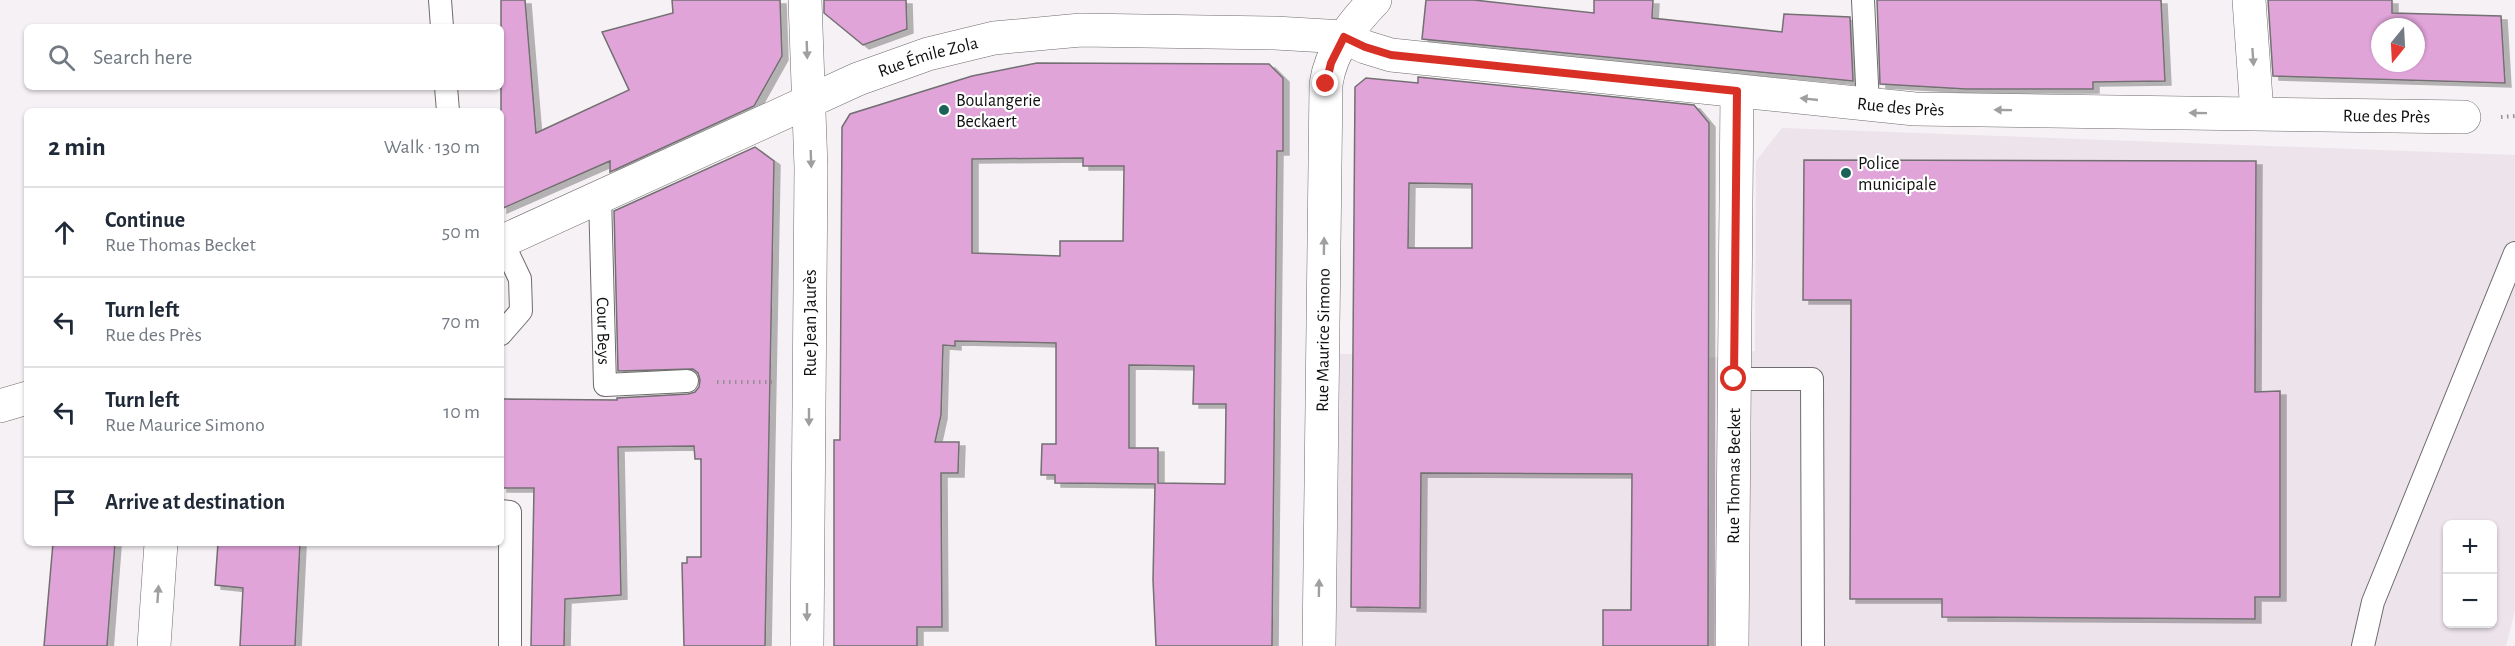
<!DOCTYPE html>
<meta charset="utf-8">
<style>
:root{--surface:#fff;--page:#f6f6f7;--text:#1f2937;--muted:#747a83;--line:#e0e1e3}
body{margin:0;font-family:"Alegreya Sans",sans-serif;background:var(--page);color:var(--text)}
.controls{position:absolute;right:18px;bottom:18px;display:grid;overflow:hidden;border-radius:9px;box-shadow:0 2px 4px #0004}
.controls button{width:54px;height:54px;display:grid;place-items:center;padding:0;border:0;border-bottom:2px solid var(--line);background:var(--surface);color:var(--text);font:30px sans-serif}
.compass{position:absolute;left:2371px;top:18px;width:54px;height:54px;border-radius:50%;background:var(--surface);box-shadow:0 2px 4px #0004;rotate:198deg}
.stop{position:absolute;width:18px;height:18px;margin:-14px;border:4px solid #d93025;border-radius:50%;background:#fff}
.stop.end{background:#d93025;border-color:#fff;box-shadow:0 2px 6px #0008}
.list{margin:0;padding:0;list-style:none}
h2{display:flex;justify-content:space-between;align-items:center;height:78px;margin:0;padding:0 24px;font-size:26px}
h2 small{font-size:20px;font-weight:400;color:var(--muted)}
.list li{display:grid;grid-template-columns:39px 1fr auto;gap:18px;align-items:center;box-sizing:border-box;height:90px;padding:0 24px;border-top:2px solid var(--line)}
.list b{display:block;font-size:22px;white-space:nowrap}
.list p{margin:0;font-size:20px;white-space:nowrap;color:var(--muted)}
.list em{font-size:20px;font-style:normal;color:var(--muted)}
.icon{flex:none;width:33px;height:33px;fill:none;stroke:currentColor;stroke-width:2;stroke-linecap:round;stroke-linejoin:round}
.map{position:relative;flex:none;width:2515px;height:646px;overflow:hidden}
.search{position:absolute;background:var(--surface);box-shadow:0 2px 4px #0004;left:24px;top:24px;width:480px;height:66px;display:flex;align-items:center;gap:15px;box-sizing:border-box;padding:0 21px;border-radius:9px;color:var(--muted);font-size:22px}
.panel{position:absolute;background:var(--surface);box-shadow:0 2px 4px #0004;left:24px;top:108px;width:480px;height:438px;border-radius:9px}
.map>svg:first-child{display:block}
.built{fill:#ede3eb;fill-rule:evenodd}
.building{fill:#e0a4d9;stroke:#726f71;stroke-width:1.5;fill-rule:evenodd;filter:url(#shadow)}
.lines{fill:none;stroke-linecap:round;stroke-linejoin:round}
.lane-casing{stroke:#6f6c6e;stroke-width:24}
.street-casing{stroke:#6f6c6e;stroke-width:34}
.path{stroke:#949194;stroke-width:4;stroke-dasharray:1.5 4.5;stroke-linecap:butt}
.lane{stroke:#fff;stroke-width:22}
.street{stroke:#fff;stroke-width:33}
.oneway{fill:#a09fa0}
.route{stroke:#d93025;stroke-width:8}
.poi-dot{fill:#1b6358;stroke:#fff;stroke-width:2}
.labels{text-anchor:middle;stroke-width:4.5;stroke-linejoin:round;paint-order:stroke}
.street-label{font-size:18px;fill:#111011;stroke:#fff}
.poi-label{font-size:18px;fill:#111011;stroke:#fff;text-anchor:start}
</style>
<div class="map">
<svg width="2515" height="646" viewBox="0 0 2515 646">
<defs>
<filter id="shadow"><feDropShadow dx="6" dy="4" stdDeviation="0" flood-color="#0004"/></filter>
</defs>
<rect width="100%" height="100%" fill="#f5f1f4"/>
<path class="built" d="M1782,128l733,27v455l-9,36h-1170l4,-292 369,4 46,-7 1,-190zM2448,524h44v100h-44z"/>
<path class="building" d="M501,0h24l11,133 93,-43 -27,-58 71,-19 -1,-13h108l2,56 -28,50 -144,66v-11l-109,48z
M824,0h82l1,29 -44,16 -39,-32z
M1426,0h48l120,13v-13h59l-1,18 130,14 2,-18 66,3 3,64 -431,-42z
M1877,0h284l4,81 -72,1v7h-127l-86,-5z
M2268,0h124v13l109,3 4,67 -232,-7zM2380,27h36v36h-36z
M1037,63l232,1 14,14v73h-6l-5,495h-116l-3,-66 2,-96 -100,-1v-8h-14l1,-31h14v-101l-101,-2v5l-12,-1 -2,70 -6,27h24l-1,31h-17l1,154h-25v19h-83v-206h6l2,-313 8,-13 122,-38zM1083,158v8h41l-1,75h-63v15l-88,-3v-94zM1129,365l65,1 -1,38h33l-1,80 -67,-1v-35h-29z
M1418,77l276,28 15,18 -1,523h-105v-36h28l1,-136 -211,-1 -1,135 -69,-1 4,-520 11,-9 52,5zM1409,183l63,1v64h-64z
M755,147l19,14 -9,485h-81l-2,-83h5v-6h14v-98h-6l-1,-13 -76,1 3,148 -56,4 -1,47h-33l3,-158h-33v-89l116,1v-2l71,-4 7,-2 4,-5 1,-7 -2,-7 -5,-4 -75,2 -4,-160z
M1804,160l452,1 -1,231 25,-1v206h-25v22l-313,-2v-18h-92l1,-299h-48z
M53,543h62l-8,103h-63z
M218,543h82l-5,103h-55l3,-58 -28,-3z"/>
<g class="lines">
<defs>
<g id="lane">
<path d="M440,0l2,27"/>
<path d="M1863,0l5,105"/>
<path d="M446,87l2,24"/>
<path id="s1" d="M600,196l5,189 82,-4"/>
<path d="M501,334l20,-23 -1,-32 -18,-38"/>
<path d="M1734,379h78l1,267"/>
<path d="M501,511l9,1v134"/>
<path d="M2363,646l10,-44 142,-349"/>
</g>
<g id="street">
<path d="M805,0l6,168 -4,478"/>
<path d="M2249,0l8,113"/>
<path id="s2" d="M501,242l357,-163 70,-25 66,-16 87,-8 194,3 69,4 21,10 26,8 524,54 549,8"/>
<path d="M0,406l27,-8"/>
<path d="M154,646l7,-103"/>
<path id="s3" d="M1319,646l7,-562c5,-34 26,-60 49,-84"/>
<path id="s4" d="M1732,646l5,-555"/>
</g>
</defs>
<use href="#lane" class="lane-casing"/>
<use href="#street" class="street-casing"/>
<path class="path" d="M2501,117l14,-1
M717,382h55"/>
<use href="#lane" class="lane"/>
<use href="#street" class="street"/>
</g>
<defs><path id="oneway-solid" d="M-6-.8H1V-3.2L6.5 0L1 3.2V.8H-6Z" transform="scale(1.5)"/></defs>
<g class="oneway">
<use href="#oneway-solid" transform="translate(807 50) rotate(88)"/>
<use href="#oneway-solid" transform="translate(2253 57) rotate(86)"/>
<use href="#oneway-solid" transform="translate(1809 99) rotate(-174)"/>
<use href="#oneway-solid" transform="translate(2003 110) rotate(-179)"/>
<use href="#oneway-solid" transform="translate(2198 113) rotate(-179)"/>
<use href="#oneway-solid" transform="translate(811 159) rotate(88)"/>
<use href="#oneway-solid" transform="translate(1324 246) rotate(-89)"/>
<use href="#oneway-solid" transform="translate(809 417) rotate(90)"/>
<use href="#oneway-solid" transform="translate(1319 588) rotate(-89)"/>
<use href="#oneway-solid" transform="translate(158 594) rotate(-86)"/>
<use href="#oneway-solid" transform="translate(807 612) rotate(90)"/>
</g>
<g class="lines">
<path class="route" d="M1326,84l5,-21 13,-26 21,10 26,8 346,36 -3,288"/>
</g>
<g class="poi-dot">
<circle cx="944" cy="110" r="6"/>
<circle cx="1846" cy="173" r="6"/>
</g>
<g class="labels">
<g class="street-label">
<text dy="6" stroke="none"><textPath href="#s2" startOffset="466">Rue Émile Zola</textPath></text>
<text dy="6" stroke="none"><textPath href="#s2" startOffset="1448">Rue des Près</textPath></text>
<text dy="6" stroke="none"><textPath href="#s2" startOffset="1934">Rue des Près</textPath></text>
<text transform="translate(810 323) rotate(-90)" y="6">Rue Jean Jaurès</text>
<text dy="6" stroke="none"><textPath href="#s1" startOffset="135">Cour Beys</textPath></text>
<text dy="6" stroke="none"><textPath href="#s3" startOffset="306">Rue Maurice Simono</textPath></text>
<text dy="6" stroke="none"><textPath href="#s4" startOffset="170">Rue Thomas Becket</textPath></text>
</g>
<g class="poi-label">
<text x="956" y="106">Boulangerie<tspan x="956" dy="21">Beckaert</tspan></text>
<text x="1858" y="169">Police<tspan x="1858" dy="21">municipale</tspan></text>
</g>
</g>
</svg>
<div class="controls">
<button>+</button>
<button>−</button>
</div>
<svg class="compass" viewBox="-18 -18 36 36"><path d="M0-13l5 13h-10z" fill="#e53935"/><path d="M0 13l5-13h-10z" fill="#747a83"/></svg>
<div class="stop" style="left:1734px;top:379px"></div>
<div class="stop end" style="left:1326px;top:84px"></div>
<div class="search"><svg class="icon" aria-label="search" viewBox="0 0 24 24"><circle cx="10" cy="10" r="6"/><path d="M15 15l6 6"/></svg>Search here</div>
<section class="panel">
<h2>2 min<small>Walk · 130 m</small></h2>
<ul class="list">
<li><svg class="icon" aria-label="ahead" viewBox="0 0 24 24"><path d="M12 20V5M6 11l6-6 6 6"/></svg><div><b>Continue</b><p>Rue Thomas Becket</p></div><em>50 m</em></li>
<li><svg class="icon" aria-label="left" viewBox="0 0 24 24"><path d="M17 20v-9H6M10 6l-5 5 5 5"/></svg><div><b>Turn left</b><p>Rue des Près</p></div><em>70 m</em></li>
<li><svg class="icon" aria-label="left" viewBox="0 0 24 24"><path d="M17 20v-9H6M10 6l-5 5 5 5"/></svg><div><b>Turn left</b><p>Rue Maurice Simono</p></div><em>10 m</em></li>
<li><svg class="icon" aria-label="arrive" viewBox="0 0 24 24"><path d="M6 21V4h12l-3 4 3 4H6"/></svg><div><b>Arrive at destination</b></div></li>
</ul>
</section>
</div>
